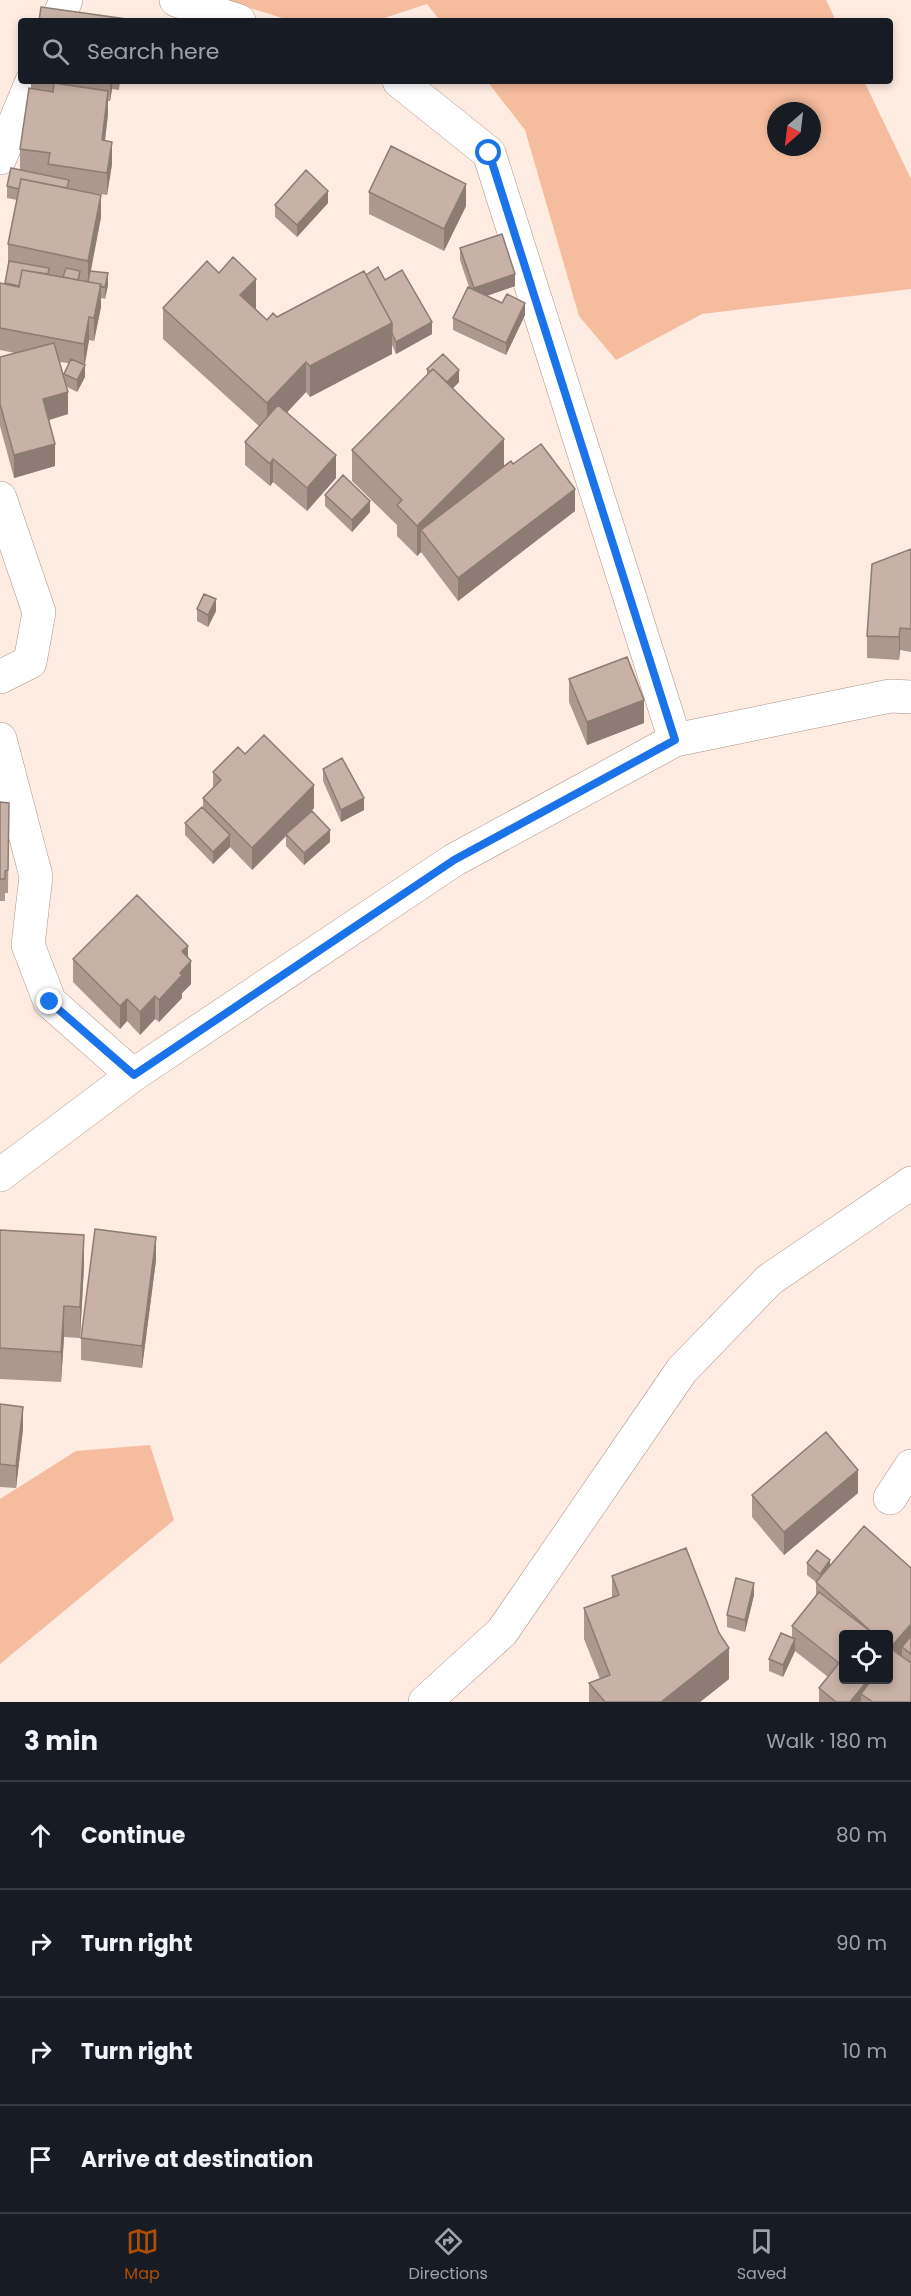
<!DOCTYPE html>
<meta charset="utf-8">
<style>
:root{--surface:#171b24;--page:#20242c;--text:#f1f3f6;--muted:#9ea1a6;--line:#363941;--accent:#ae4e04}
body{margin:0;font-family:Poppins,sans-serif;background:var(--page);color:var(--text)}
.controls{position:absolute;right:18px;bottom:18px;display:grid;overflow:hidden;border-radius:6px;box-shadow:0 3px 9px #0003}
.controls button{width:54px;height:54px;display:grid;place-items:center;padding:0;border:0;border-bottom:2px solid var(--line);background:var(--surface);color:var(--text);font:30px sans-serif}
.compass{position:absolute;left:767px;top:102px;width:54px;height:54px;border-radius:50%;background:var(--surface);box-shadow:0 3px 9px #0003;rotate:208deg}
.stop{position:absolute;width:18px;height:18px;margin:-14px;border:4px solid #1a73e8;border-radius:50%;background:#fff}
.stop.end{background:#1a73e8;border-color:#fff;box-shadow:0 2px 6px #0008}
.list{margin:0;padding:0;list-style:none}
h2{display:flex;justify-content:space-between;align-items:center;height:78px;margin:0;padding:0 24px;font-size:26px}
h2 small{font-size:20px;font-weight:400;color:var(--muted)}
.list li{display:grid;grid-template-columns:39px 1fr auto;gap:18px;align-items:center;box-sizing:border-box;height:108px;padding:0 24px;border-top:2px solid var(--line)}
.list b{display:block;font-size:22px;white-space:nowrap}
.list em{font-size:20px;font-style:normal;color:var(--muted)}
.icon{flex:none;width:33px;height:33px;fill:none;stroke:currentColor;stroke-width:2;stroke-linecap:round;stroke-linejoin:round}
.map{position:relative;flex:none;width:911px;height:1702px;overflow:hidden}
.search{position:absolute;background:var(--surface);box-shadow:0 3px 9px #0003;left:18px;right:18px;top:18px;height:66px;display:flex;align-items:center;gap:15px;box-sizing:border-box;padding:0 21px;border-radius:6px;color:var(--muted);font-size:22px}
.sheet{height:510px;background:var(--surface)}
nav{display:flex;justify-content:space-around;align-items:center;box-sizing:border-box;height:84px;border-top:2px solid var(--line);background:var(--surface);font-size:16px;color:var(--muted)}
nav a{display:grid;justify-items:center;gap:3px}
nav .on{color:var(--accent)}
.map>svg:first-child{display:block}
.green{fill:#f5bc9e;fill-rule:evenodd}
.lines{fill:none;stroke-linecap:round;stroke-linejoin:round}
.minor-casing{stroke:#aa9489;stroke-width:34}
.minor{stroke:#fff;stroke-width:33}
.wall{fill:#ac988f;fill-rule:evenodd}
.shaded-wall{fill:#8c7c74}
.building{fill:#c8b1a6;stroke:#8c7c74;stroke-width:1.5}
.route{stroke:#1a73e8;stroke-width:8}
</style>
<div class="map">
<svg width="911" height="1702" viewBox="0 0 911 1702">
<rect width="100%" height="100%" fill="#feebe1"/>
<path class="green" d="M224,0h602l10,21h-396l-13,-17 -52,17h-83z
M487,81h377l47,98v110l-209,25 -86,46 -37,-44 -54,-186zM776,111h36v36h-36z
M150,1445l24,75 -174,144v-165l76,-48z"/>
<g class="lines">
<defs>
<path id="minor" d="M176,0l63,21
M57,21l9,-21
M399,81l90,72 186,587
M0,158l32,-77
M0,498l39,114 -9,50 -30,15
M0,739l36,137 -8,69 22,57 83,73
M0,1175l133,-100 321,-215 221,-120 215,-44 21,1
M890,1498l21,-32
M425,1702l77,-70 180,-262 87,-90 142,-97"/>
</defs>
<use href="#minor" class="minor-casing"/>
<use href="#minor" class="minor"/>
</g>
<path class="wall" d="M31,81h89l-1,9 -7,-1 -2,12h-2v13l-3,27 7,23 -5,31 -14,-2 8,24 -10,54 17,14 -3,14 -4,-1v9l-7,34 -5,-1 -4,25v12l-8,15 -10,-5 1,27 -20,6 7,46 -41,12 -14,-52v-69l15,-4 -15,-3v-67l5,1 3,-19v-21l9,-44 -10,-2v-12l13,-16v-21l11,-60zM59,362l10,1 -5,11v3z
M369,192l97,14 -22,45 -75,-37z
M328,203l-31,34 -22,-20v-12z
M460,248l55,38 -28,10 38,19 -19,40 -53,-25v-12l16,-31 -9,-27z
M366,275l19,5 47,54 -36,20 -4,-9v9l-82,43 -4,-5 -19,20 49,66 -29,33 -34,-29 -3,4 -25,-21v-23l14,-16 -96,-87v-31l93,1 11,11 10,-3z
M427,369l32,13 -6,6 51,79 9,-3 62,47 -117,90 -37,-49 -4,4 -20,-20v-11l-45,-44v-31l75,-75z
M325,495l45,17 -18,20 -27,-26z
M911,549v103l-11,-2 -1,10 -32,-2v-22z
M197,609l19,2 -8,16 -11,-6z
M569,679l75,44 -57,22 -18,-43z
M245,754l69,54 -11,12 27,22 -26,23 -18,-19v-10l-34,34 -22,-23 -17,17 -28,-29v-12l18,-14v-11l10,-10v-16z
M323,769l41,41 -23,12 -18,-41z
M0,802l9,1 -1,90h-3v8h-5z
M188,957l3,27 -9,9v5l-23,24 -4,-3 -15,16 -13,-14 -7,8 -47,-47v-23z
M0,1230l84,36 -4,72 -16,-1 -3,45 -61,-3z
M156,1260l-14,108 -61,-8v-22z
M0,1404l23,25 -7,59 -16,-1z
M858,1493l-74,62 -32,-38v-22z
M807,1563l104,5v134h-92v-14l9,-11 -33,-26 -12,26 -14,-6v-12l23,-21v-12l24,-29v-15l-9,-7z
M612,1576l117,103 -29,23h-111v-19l11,-4 -16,-40v-31l28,-10z
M754,1595l-9,37 -18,-5v-12z"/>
<path class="shaded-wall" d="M110,81h2v8l-2,12z
M108,91v23l-6,49v-23z
M112,142v22l-5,31v-22z
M466,184v22l-22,45v-22z
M328,191v12l-31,34v-12z
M101,195v22l-13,66v-22z
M108,273v12l-3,14v-12z
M515,274v12l-41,14v-12z
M256,279v31l-16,-15z
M101,284v23l-7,34v-23z
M525,303v12l-19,40v-12z
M89,317v23l-5,26 1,-1v12l-8,15v-12l7,-14v-22z
M432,322v12l-36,20v-12z
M392,323v31l-82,43v-31z
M306,362v30l-39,42v-31z
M459,370v12l-16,16v-12z
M68,392v22l-25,8v-23z
M504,439v31l-83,60v22l-4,4v-30z
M55,444v22l-41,12v-23z
M336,455v23l-29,33v-23z
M273,459v23l-3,4v-22z
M575,489v22l-117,90v-23z
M370,501v11l-18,20v-12z
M216,599v12l-8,16v-12z
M900,628v22l-1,10v-23z
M644,700v23l-57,22v-23z
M314,785v23l-27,27 -1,-1v2l-34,34v-22z
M364,798v12l-23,12v-12z
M330,830v12l-26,23v-12z
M230,835v12l-17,17v-12z
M188,946v19l3,-4v23l-9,9v5l-23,24v-22l23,-49z
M155,996v23l-15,16v-23z
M127,999v22l-7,8v-23z
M84,1235v31l-4,72v-31z
M156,1237v23l-14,108v-22z
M64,1306v31l-3,45v-30z
M23,1407v22l-7,59v-22z
M858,1470v23l-74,62v-23z
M830,1560v12l-10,14v-12z
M754,1583v12l-9,37v-12z
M911,1624v23h-9v9l-12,-8z
M795,1639v12l-12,26v-12z
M729,1648v31l-29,23h-39z
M868,1680h14l-21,14v8h-11z"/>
<path class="building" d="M41,7l85,12v2h-87z
M54,83l54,8 -6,49 10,2 -5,31 -59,-9 2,-11 -30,-4 9,-61 24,4z
M391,146l75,38 -22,45 -75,-37z
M11,168l58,12 -2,8 -46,-9 -2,10 -12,-3z
M306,170l22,21 -31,34 -22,-20z
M21,179l80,16 -13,66 -80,-17z
M502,234l13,40 -41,14 -14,-40z
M233,257l23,22 -16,16 27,25 6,-7 4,4 87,-46 28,52 -82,43 -4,-4 -39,41 -104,-95 44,-47 12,12z
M9,261l40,7 -1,6 -26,-4 -3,16 -14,-3z
M378,267l7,13 17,-10 30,52 -36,20 -4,-9v-10l-26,-48z
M66,268l14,3 -2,9 -15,-3z
M22,270l79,14 -7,34 -5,-1 -5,27 -84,-16v-45l19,4z
M90,271l18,2 -3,14 -5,-1 1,-2 -13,-2z
M468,287l34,16 5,-9 18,9 -19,40 -53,-25z
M54,343l14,49 -25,7 12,45 -41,11 -14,-51v-47z
M443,354l16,16 -12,12 -14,-13 -3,3 -3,-3z
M71,359l14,6 -8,15 -13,-6z
M433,369l71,70 -87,87 -20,-21 5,-5 -50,-50z
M278,405l58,50 -29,33 -34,-29 -3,5 -25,-22z
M541,444l34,45 -117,89 -37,-48 90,-69 2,3z
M343,475l27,26 -18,19 -27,-25z
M911,549v80l-11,-1 -1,9 -32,-1 5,-72z
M204,594l12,5 -8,16 -11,-6z
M627,657l17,43 -57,22 -18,-43z
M264,735l50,50 -62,63 -49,-50 18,-18 -8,-8 25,-25 7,7z
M342,758l22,40 -23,12 -18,-41z
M0,802l9,1 -1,67 -3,1v8h-5z
M202,807l28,28 -17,17 -28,-29z
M312,811l18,19 -26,23 -18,-19z
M137,895l51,51 -6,5 9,10 -11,12 2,2 -23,25 -4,-4 -15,16 -13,-13 -7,7 -47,-47z
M95,1229l61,8 -14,109 -61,-8z
M0,1230l84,5 -4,72 -16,-1 -3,46 -61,-4z
M0,1404l23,3 -7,59 -16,-2z
M826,1432l32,38 -74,62 -32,-37z
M864,1526l47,42v56l-21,24 21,15v39h-38l-12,-8 10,-14h17v-45h-13l-59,-53z
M686,1548l33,85 10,15 -68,54h-56l-16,-19 21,-8 -26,-67 35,-13 -7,-19z
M817,1550l13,10 -10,14 -13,-11z
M736,1578l18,5 -9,37 -18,-5z
M819,1592l56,43h-32v45h25l-18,22h-14l-17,-14 20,-25 -47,-37z
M781,1633l14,6 -12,26 -14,-6z
M911,1636v18l-9,-7z"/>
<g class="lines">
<path class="route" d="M50,1002l84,73 320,-215 221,-120 -186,-587"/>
</g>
</svg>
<div class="controls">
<button><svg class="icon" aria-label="locate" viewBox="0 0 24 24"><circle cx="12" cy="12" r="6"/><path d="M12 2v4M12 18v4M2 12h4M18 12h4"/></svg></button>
</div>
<svg class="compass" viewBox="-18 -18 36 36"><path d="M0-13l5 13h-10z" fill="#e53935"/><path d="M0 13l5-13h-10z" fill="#9ea1a6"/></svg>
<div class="stop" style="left:489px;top:153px"></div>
<div class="stop end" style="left:50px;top:1002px"></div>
<div class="search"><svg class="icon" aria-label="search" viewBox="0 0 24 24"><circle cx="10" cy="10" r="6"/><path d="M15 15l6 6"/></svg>Search here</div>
</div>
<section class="sheet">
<h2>3 min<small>Walk · 180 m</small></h2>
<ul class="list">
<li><svg class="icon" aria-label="ahead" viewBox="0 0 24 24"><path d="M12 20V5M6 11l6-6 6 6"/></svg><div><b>Continue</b></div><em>80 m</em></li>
<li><svg class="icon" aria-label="right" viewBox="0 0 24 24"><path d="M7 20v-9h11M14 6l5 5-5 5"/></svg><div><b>Turn right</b></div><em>90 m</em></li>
<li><svg class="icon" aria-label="right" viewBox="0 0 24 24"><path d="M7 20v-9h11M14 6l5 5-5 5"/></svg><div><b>Turn right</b></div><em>10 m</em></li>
<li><svg class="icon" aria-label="arrive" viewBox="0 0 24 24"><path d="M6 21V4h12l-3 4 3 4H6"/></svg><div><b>Arrive at destination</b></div></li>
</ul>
</section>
<nav>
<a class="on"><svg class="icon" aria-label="map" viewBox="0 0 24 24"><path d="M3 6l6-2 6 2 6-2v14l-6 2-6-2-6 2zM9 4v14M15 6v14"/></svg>Map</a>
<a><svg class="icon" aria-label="directions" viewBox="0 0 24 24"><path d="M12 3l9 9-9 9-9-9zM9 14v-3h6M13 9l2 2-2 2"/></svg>Directions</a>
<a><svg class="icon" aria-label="saved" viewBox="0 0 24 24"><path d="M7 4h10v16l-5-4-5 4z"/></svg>Saved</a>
</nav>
